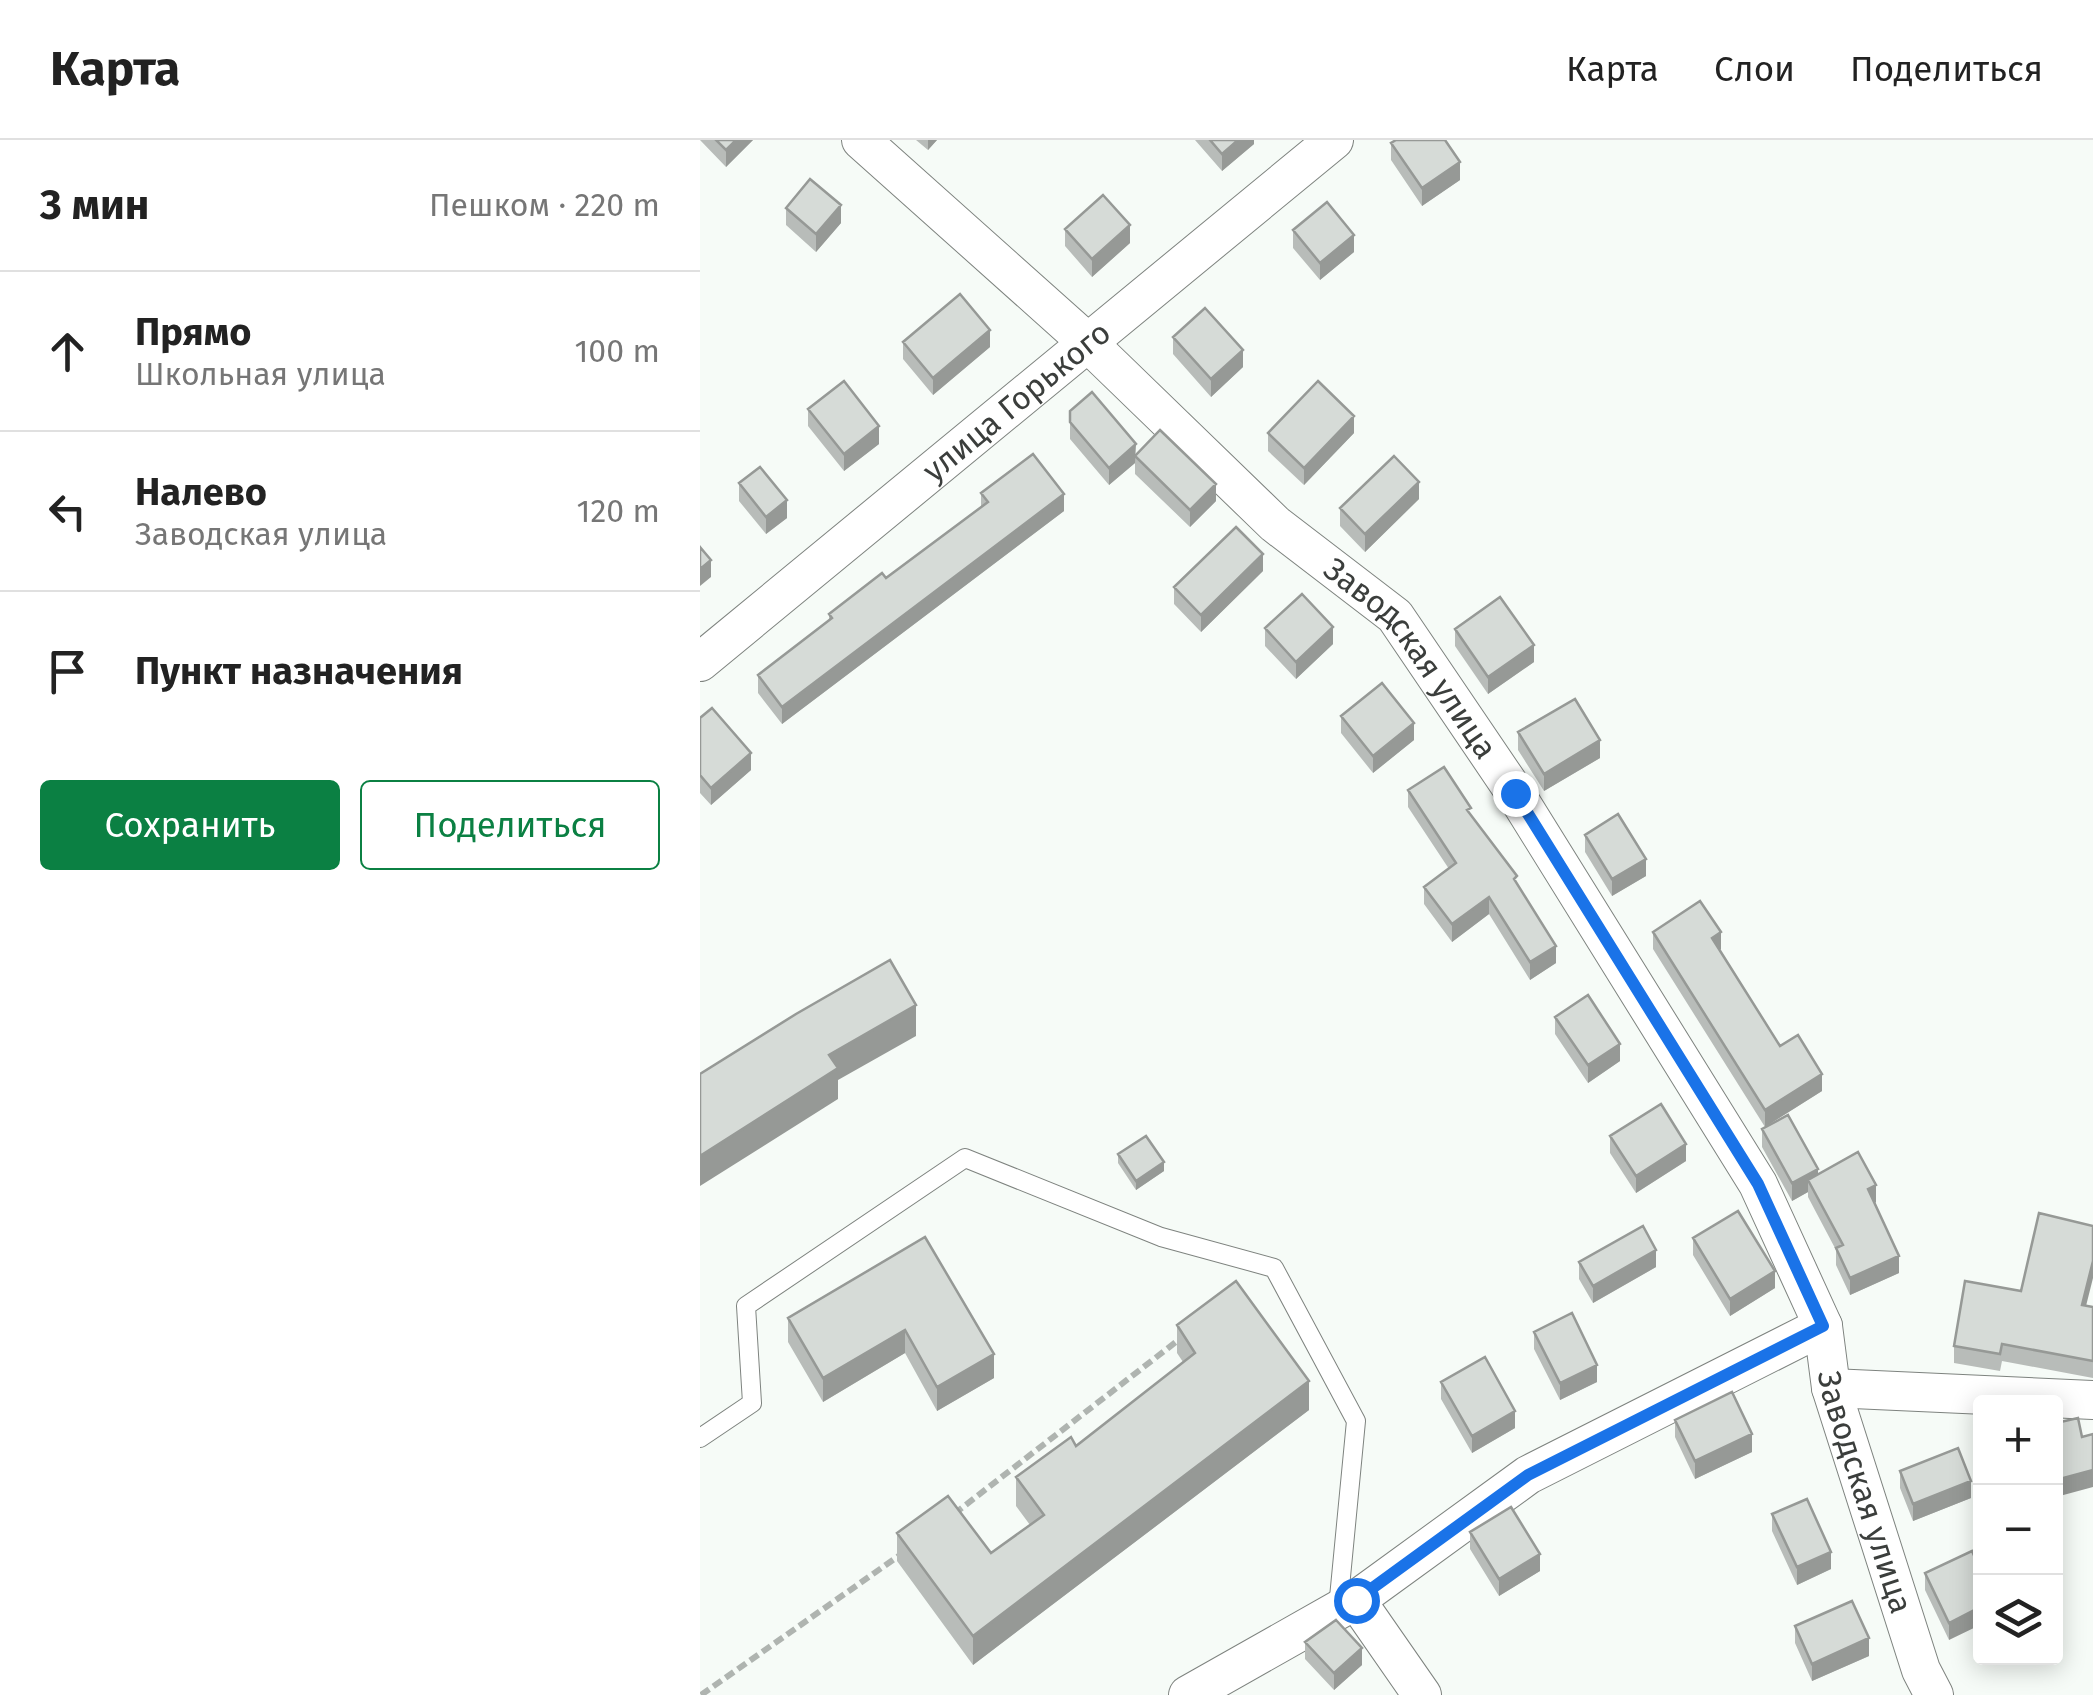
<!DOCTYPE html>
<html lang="ru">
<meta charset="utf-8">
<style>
:root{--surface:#fff;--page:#f6f6f6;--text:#222;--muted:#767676;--line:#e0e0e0;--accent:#0b8043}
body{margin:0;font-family:"Fira Sans",sans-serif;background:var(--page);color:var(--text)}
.controls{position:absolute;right:30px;bottom:30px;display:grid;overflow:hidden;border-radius:10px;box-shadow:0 5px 25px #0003}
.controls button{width:90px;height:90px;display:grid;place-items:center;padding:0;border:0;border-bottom:2px solid var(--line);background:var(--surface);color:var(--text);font:50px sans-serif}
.stop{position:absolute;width:30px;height:30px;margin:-22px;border:8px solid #1a73e8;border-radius:50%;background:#fff}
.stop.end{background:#1a73e8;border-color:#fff;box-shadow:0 2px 10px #0008}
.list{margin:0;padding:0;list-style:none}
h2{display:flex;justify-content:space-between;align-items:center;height:130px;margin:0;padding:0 40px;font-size:42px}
h2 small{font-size:32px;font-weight:400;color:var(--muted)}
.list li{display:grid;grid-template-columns:65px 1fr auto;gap:30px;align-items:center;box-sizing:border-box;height:160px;padding:0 40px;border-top:2px solid var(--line)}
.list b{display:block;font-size:38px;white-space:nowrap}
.list p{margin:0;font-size:32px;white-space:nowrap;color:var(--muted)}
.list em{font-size:32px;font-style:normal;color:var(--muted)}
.actions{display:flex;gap:20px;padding:30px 40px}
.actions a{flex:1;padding:22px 0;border:2px solid var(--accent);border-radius:10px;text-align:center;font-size:35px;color:var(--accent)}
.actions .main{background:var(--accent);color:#fff}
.icon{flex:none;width:55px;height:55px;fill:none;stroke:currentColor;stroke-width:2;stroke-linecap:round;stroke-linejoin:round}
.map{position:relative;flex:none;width:1393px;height:1555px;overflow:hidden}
header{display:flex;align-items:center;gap:60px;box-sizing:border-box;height:140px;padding:0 50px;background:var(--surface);border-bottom:2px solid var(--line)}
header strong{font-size:48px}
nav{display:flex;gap:55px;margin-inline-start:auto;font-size:35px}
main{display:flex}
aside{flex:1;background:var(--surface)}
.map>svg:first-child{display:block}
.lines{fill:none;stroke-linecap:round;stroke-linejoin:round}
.lane-casing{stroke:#7e837f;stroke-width:20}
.street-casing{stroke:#7e837f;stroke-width:40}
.path{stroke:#afb4b0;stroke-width:6;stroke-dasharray:10 5;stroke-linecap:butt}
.lane{stroke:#fff;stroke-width:18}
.street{stroke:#fff;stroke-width:38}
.wall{fill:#b8bcb9}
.shaded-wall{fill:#969996}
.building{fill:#d6dbd7;stroke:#969996;stroke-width:2.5}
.route{stroke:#1a73e8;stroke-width:12}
.labels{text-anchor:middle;stroke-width:10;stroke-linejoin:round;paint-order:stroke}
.street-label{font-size:32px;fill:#3b3e3c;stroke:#f6fbf7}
</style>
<header>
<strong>Карта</strong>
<nav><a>Карта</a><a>Слои</a><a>Поделиться</a></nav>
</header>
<main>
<aside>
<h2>3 мин<small>Пешком · 220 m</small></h2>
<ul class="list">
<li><svg class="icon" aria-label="ahead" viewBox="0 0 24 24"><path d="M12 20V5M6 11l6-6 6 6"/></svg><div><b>Прямо</b><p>Школьная улица</p></div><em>100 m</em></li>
<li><svg class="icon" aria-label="left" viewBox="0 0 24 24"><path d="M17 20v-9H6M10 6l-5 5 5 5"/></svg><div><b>Налево</b><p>Заводская улица</p></div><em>120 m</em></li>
<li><svg class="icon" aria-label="arrive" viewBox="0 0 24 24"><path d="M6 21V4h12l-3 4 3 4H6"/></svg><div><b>Пункт назначения</b></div></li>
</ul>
<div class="actions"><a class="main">Сохранить</a><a>Поделиться</a></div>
</aside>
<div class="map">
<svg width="1393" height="1555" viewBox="0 0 1393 1555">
<rect width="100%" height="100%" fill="#f6fbf7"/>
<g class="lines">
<defs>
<path id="lane" d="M0,1298l52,-35 -6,-97 219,-148 196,79 113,31 82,153 -18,187"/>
<g id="street">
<path id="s1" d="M161,0l226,202 188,182 120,92 120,177 243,391 65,142 8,62 90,282 13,25"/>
<path id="s2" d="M0,522l634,-522"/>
<path d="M1131,1248l262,12"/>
<path d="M656,1460l66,95"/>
<path d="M488,1555l168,-95 172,-125 295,-149"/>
</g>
</defs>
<use href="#lane" class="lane-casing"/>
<use href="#street" class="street-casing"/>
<path class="path" d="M254,1374l227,-176
M1,1555l199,-140"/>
<use href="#lane" class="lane"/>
<use href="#street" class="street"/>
</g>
<path class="wall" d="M0,0h53l-27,27z
M216,0h21l-9,10z
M495,0h59v4l-32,27z
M691,3l69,37 -38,26 -31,-46z
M86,68l55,15 -25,29 -30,-27z
M365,89l65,14 -38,34 -27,-31z
M593,90l61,22 -34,28 -27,-32z
M473,197l70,30 -32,30 -38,-43z
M203,202l87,5 -57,48 -30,-36z
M108,269l71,35 -35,27 -36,-45z
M370,271l66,44 80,46 -26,26 -55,-53v-11l-26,22 -39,-46z
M568,293h86l-50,52 -36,-34z
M39,343l48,35 -21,16 -27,-33z
M281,353l83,18 -282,213 -24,-31v-18l71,-55v-6l57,-36 95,-71z
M719,359l-54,53 -25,-26v-18z
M563,431l-62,61 -27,-28v-17z
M565,488l68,16 -37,35 -31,-33z
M755,489l79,33 -46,32 -33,-48z
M641,576l73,24 -41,33 -32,-40z
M0,578l51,52 -40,35 -11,-12z
M818,592l82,26 -56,33 -26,-41z
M708,650l63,25 46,69 39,79 -26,17 -41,-66 -37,28 -28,-38v-17l25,-18 -41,-62z
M885,695l61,41 -34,20 -27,-44z
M953,792l68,17 -2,1 61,96 42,45 -57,36 -112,-178z
M855,877l65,44 -32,22 -33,-49z
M1062,989l56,45 58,28 -1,1 24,70 -49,22 -14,-30v-15l-28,-53v-5l-16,9 -30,-54z
M910,996l76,25 -50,32 -26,-40z
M418,1014l46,17 -28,19 -18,-27z
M225,1097l69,141 -57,33 -32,-58 -82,49 -35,-60v-24z
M993,1098l82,50 -45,28 -37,-61z
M879,1122l77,5 -63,36 -14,-24z
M1386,1166l7,1v71l-91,-17 -2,10 -46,-8v-17z
M477,1185l132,85 -336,255 -76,-104v-28l94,20 39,-28 -14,-19v-29l60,-31 107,-84 -6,-9z
M834,1192l63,50 -37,18 -26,-51z
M741,1242l74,46 -43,25 -31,-54z
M975,1280l77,32 -57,27 -20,-42z
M1200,1331l71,27 -58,23 -13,-33z
M1072,1374l59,55 -34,16 -25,-54z
M770,1392l70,39 -41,25 -29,-47z
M1272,1411l-23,89 -24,-50v-17z
M1095,1486l74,30 -57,25 -17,-38z
M605,1502l57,23 -28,25 -29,-31z"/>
<path class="shaded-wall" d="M36,0h17l-27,27v-17z
M228,0h9l-9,10z
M538,0h16v4l-32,27v-17z
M760,22v18l-38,26v-18z
M141,65v18l-25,29v-18z
M430,85v18l-38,34v-18z
M654,95v17l-34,28v-17z
M290,190v17l-57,48v-17z
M543,210v17l-32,30v-18z
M654,276v17l-50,52v-17z
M179,286v18l-35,27v-17z
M436,304l-1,19 -26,22v-17z
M719,342v17l-54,53v-18z
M516,344v17l-26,26v-17z
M364,354v17l-282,213v-17z
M87,360v18l-21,16v-17z
M563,414v17l-62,61v-17z
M11,420v17l-11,9v-17z
M633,487v17l-37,35v-17z
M834,505v17l-46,32v-17z
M714,583v17l-41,33v-17z
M900,600v18l-56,33v-17z
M51,613v17l-40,35v-17z
M946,719v17l-34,20v-17z
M789,757v17l-37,28v-18z
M1021,792v17l-9,6v-17z
M856,806v17l-26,17v-18z
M216,865v31l-78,44v19l-138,87v-30l129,-101z
M920,904v17l-32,22v-18z
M1122,934v17l-57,36v-17z
M986,1004v17l-50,32v-17z
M464,1022v9l-28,19v-9z
M1118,1029v18l-10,-7v12l-16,9v-18z
M1176,1045v17l-8,5v-18z
M956,1110v17l-63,36v-17z
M1199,1116v17l-49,22v-17z
M1393,1121v17l-11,44v-17z
M1075,1131v17l-45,28v-17z
M205,1190v23l-82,49v-24z
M294,1214v24l-57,33v-24z
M897,1225v17l-37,18v-17z
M609,1241v29l-336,255v-29z
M815,1271v17l-43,25v-17z
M1052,1294v18l-57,27v-18z
M1393,1330v17l-37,10v-17z
M1271,1341v17l-58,23v-17z
M1131,1412v17l-34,16v-18z
M840,1414v17l-41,25v-17z
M1280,1467v18l-31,15v-17z
M1169,1498v18l-57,25v-17z
M662,1508v17l-28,25v-17z"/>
<path class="building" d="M16,0h20l-10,10z
M510,0h28l-16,14z
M696,0h49l15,22 -38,26 -31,-45z
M110,39l31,26 -25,29 -30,-26z
M403,55l27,30 -38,34 -27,-30z
M627,62l27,33 -34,28 -27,-33z
M260,154l30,36 -57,48 -30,-36z
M505,168l38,42 -32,29 -38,-42z
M144,241l35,45 -35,28 -36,-45z
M618,241l36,35 -50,52 -36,-35z
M392,252l44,52 -27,24 -39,-46v-11z
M460,290l56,54 -26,26 -55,-54z
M333,314l31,40 -282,213 -24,-32 74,-57 -3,-4 53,-41 4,5 102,-76 -7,-9z
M694,316l25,26 -54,52 -25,-26z
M60,327l27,33 -21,17 -27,-34z
M536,387l27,27 -62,61 -27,-28z
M0,407l11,13 -11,9z
M602,454l31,33 -37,35 -31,-34z
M800,457l34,48 -46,32 -33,-48z
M682,543l32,40 -41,33 -32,-40z
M875,559l25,41 -56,34 -26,-42z
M12,568l39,45 -40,35 -11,-13v-57z
M744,627l27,41 -4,2 50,66 -3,3 42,67 -26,16 -41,-65 -37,27 -28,-37 32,-24 -48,-73z
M918,674l28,45 -34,20 -27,-44z
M1000,761l21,31 -9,6 68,108 18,-11 24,39 -57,36 -112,-178z
M190,820l26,45 -87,50 9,13 -138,88v-82l96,-60z
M888,855l32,49 -32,21 -33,-48z
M961,964l25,40 -50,32 -26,-40z
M1088,975l30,54 -26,14 -30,-54z
M446,996l18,26 -28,19 -18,-27z
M1158,1012l18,33 -8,4 31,67 -49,22 -14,-30 7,-3 -35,-65z
M1038,1071l37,60 -45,28 -37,-61z
M1339,1073l54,13v35l-11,44 11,2v54l-91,-17 -2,10 -46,-8 11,-65 56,10z
M943,1086l13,24 -63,36 -14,-24z
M225,1097l69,117 -57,33 -32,-57 -82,48 -35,-60z
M536,1141l73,100 -336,255 -76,-103 51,-37 43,57 53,-38 -28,-38 55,-40 5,9 119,-93 -18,-28z
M872,1173l25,52 -37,18 -26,-51z
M785,1217l30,54 -43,25 -31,-54z
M1032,1252l20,42 -57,27 -20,-41z
M1378,1278l4,19 11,-3v36l-37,10v-57z
M1258,1308l13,33 -58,23 -13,-33z
M1107,1359l24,53 -34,15 -25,-53z
M811,1367l29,47 -41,25 -29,-47z
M1272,1411l8,18v38l-31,16 -24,-50z
M1152,1461l17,37 -57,26 -17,-38z
M636,1480l26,28 -28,25 -29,-31z"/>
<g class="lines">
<path class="route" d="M656,1460l172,-125 295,-149 -65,-142 -243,-391"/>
</g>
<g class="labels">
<g class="street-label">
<text dy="11" stroke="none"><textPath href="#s2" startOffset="410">улица Горького</textPath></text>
<text dy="11" stroke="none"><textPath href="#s1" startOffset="758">Заводская улица</textPath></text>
<text dy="11" stroke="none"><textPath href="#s1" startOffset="1718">Заводская улица</textPath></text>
</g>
</g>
</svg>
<div class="controls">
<button>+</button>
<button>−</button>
<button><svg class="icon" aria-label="layers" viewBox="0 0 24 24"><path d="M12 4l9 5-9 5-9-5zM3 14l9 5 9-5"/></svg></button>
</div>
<div class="stop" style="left:656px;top:1460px"></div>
<div class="stop end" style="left:815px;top:653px"></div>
</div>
</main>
